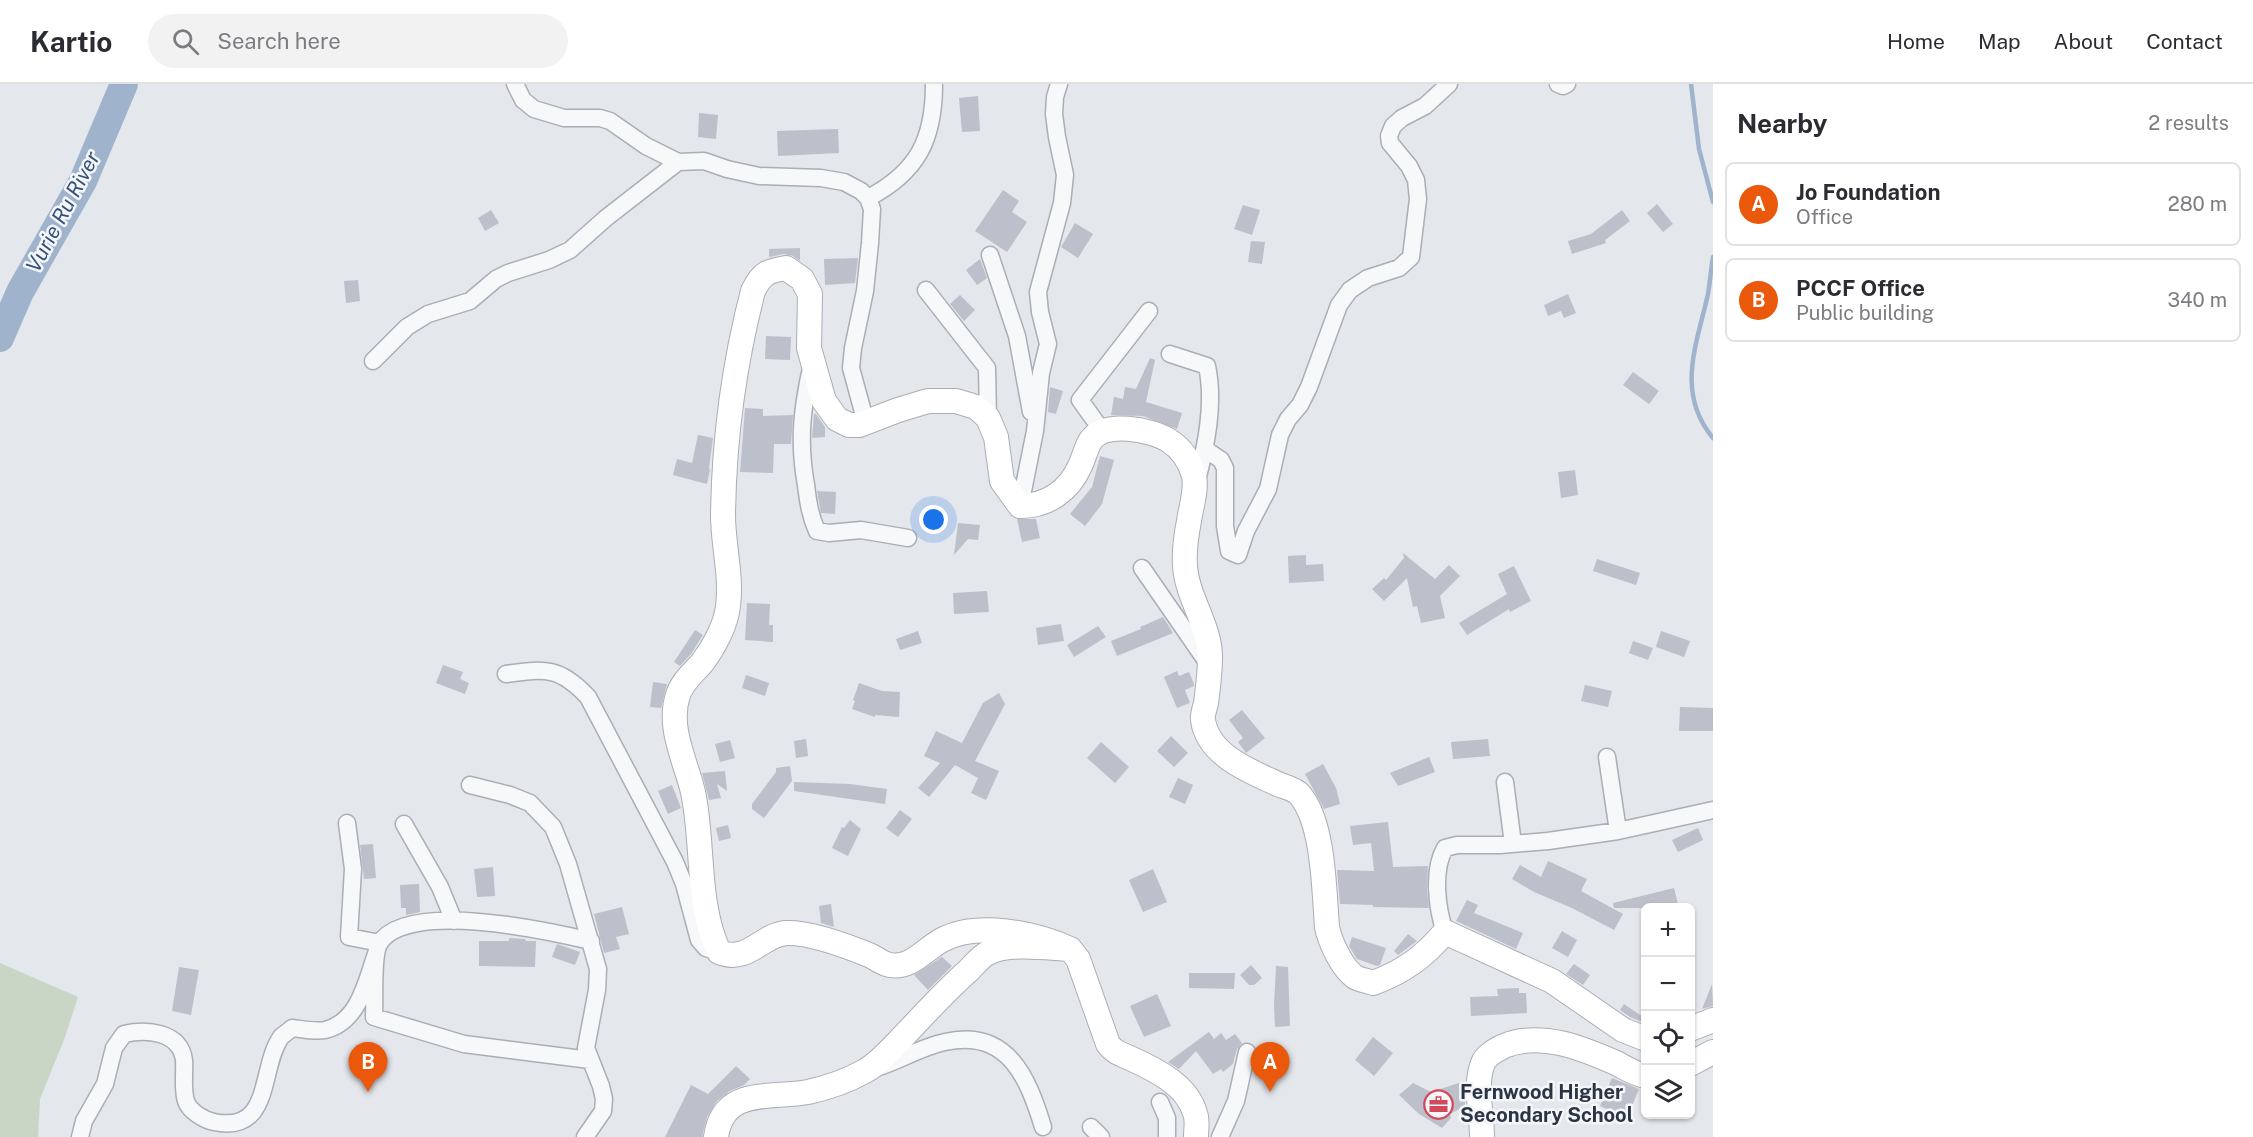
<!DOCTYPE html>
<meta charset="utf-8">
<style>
:root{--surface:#fff;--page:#f2f2f3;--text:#2b2b33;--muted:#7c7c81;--line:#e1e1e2;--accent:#ea580c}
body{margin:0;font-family:"Public Sans",sans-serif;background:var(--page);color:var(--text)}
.controls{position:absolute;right:18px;bottom:18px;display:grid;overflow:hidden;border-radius:9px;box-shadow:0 2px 4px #0004}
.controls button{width:54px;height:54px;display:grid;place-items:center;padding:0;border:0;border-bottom:2px solid var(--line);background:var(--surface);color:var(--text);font:30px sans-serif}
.you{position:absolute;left:934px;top:436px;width:21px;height:21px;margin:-15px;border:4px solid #fff;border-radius:50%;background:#1a73e8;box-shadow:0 0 0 9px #1a73e833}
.badge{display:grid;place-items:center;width:39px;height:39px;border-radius:50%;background:var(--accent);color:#fff;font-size:20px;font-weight:700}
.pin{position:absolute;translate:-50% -50px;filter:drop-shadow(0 2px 3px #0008)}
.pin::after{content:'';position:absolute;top:32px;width:21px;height:18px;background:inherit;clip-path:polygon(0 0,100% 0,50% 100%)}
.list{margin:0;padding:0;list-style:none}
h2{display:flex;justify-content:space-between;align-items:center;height:78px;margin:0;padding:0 24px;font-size:26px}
h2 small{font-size:20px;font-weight:400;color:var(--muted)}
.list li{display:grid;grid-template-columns:39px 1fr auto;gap:18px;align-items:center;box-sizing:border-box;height:84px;margin:0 12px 12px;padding:0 12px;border:2px solid var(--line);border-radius:9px}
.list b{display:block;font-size:22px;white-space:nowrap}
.list p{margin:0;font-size:20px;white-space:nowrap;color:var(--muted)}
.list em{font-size:20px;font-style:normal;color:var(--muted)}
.icon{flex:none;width:33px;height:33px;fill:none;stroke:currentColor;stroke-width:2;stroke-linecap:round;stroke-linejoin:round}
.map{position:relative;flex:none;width:1713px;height:1053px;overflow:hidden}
header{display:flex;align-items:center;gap:36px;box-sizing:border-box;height:84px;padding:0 30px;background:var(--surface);border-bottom:2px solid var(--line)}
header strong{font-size:28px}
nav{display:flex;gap:33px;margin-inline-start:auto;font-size:21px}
.search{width:420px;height:54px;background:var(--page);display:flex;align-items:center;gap:15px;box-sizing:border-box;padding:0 21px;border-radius:33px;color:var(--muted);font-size:22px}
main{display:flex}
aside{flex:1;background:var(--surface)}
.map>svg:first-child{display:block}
.green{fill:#c9d6c5}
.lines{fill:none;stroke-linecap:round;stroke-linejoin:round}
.stream{stroke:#9fb4cc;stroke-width:4.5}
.river{stroke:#9fb4cc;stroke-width:28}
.building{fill:#bbc0ca}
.street-casing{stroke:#a9aeb7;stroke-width:19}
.secondary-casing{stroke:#a9aeb7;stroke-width:26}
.street{stroke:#f7f8fa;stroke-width:16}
.secondary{stroke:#fff;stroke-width:24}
.labels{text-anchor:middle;stroke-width:5;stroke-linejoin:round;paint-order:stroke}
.poi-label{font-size:20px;font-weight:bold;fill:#2b3445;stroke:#f4f6f9;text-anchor:start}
.water-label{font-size:21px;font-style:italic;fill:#34527a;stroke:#f4f6f9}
</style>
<header>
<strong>Kartio</strong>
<div class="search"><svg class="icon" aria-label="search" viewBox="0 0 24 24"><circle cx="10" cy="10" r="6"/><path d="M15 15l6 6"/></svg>Search here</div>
<nav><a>Home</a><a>Map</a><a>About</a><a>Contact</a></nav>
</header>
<main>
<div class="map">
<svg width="1713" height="1053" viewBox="0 0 1713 1053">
<rect width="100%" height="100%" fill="#e4e7ec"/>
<path class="green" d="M0,879l78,34 -13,40 -25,62 -2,38h-38z"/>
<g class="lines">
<path class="stream" d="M1691,0l8,65 14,53
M1713,173c-2,12 -3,25 -5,37 -11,50 -33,98 5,144"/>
<path class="river" d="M0,254l20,-46 63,-111 41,-97"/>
</g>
<path class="building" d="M978,12l2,35 -18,1 -3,-34z
M699,29l19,2 -2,24 -18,-2z
M838,45l1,24 -61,3 -1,-25z
M1003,106l16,11 -7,11 15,10 -20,30 -32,-21z
M1657,120l16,20 -10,8 -16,-19z
M1243,121l17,5 -8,25 -18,-6z
M491,126l8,13 -14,8 -7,-13z
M1622,126l8,11 -25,19 1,3 -34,11 -4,-13 23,-7z
M1075,139l18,11 -15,24 -17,-11z
M1251,157l14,1 -3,22 -14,-2z
M800,164v13l-7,-5 -9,-2 -15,3v-8z
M858,174l-3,25 -30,2 -1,-26z
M980,175l7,19 -10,7 -11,-15z
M358,196l2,21 -14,2 -2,-22z
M1568,210l8,19 -12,5 -3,-7 -13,5 -4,-11z
M960,211l15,15 -11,11 -14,-17z
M766,252l25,1 -1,23 -25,-1z
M1150,274l5,2 -9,42 36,11 -5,16 -34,-13 -32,-1 3,-18 9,2 2,-12 11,2z
M1633,288l26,19 -10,13 -26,-19z
M1050,303l13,4 -7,23 -8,-2z
M745,324l18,1v7l30,-1 -2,29h-17l-1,29 -33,-1z
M814,330h2l9,13v10l-13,1z
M698,351l15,3 -4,30 1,2 -3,14 -34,-9 4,-16 15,4z
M1100,372l14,4 -12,44 -17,22 -15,-12 22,-27z
M1575,386l3,25 -17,3 -3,-26z
M817,407l19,1 -1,22 -14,-1z
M1017,435h19l4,19 -18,4z
M958,439l22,2 -2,15 -10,-1 -14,16z
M1403,469l32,26 14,-14 11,11 -20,20 5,22 -24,5 -4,-17 -4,1 -6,-29 -23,23 -12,-12 12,-11 2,2 18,-22z
M1306,471v10l17,-1 1,17 -35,2 -1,-27z
M1597,475l43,14 -4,12 -43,-14z
M1514,482l17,35 -21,11 -1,-3 -42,26 -8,-12 48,-29 -9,-20z
M987,507l2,21 -35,2 -1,-21z
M747,519l23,1 -1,21h4v17l-28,-2z
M1163,533l10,16 -56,23 -6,-15 30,-12 -1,-2z
M1061,540l3,17 -26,4 -2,-17z
M1098,542l8,11 -32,20 -7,-12z
M695,546l8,5 -12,19 -11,12 -6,-4z
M918,547l4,12 -22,7 -4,-11z
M1661,547l29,10 -6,16 -28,-10z
M1633,557l20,7 -5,12 -19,-7z
M443,581l20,7 -3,7 9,4 -4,11 -29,-11z
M1177,587l2,5 10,-4 5,12v2l-9,4 5,13 -13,5 -13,-31z
M746,591l23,8 -4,13 -23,-8z
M653,598l14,2 -6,24 -11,-1z
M859,599l23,8 18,1 -1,25 -24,-2v2l-23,-8 3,-8 -2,-1z
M1585,601l27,6 -4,16 -27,-6z
M999,609l6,11 -30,57 24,10 -13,29 -15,-7 7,-15 -23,-13 -26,32 -11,-9 22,-25 -16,-7 12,-25 26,12 21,-40z
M1680,623l33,1v23h-34z
M1242,626l23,28 -19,15 -8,-11 5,-4 -14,-18z
M1171,652l17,17 -14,14 -17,-16z
M806,655l2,17 -12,2 -2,-17z
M1488,655l2,17 -37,3 -2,-17z
M730,656l5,18 -15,4 -5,-18z
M1101,658l28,25 -14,16 -28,-25z
M1429,673l6,15 -37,14 -8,-13z
M1323,680l13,24 4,16 -16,5 -19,-35z
M790,682l2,15 -28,37 -12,-9v-5l24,-32v-4z
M725,687l2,20 -10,-7 4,14 -12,2 -7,-27z
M1178,694l15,7 -8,19 -16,-7z
M794,698l56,2 37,5 -2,15 -91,-13z
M672,701l9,23 -13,6 -10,-23z
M900,726l12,9 -14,18 -12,-9z
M850,736l11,9 -13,27 -16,-8 10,-21 2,1z
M1388,738l5,45 35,-1 -1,24 2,18 -56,-1v-2l-33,-1 -3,-34 37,1 -3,-28 -18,2 -3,-19z
M728,741l3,13 -12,3 -3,-13z
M1698,744l5,12 -25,12 -6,-12z
M373,760l3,34 -12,1 -4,-34z
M1548,777l39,18 -6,12 42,23 -9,16 -42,-22 -38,-16 -22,-13 8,-14 21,12z
M493,783l2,29 -18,1 -3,-28z
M1153,785l14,33 -24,10 -14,-32z
M419,800l1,28 -14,3v-7h-5l-1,-23z
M1674,804l5,20h-65l-1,-5z
M1467,816l11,5 -4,8 49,20 -7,16 -60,-28z
M831,820l3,23 -13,-4 -2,-17z
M622,823l7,27 -13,3 4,12 -16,4 -10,-39z
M1562,847l15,9 -9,17 -16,-9z
M1408,850l9,7 -19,14 -4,-4z
M1352,853l34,11 -6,17 -3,1 -20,-7 -8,-13z
M509,854l16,1 1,2h10l-1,26 -56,-1v-25h30z
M557,860l23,8 -5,13 -23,-8z
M942,873l10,9 -24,24 -14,-15z
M1574,880l16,11 -7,10 -17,-11z
M1251,881l11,13 -8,7h-5l-9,-10z
M1276,882l12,1 2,59 -15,1 -1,-22z
M179,883l20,3 -8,45 -19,-4z
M1189,889h46l-1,16 -45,-1z
M1712,900l1,22 -11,3z
M1519,904v5h7l1,20 -56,3 -1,-19 28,-1 -1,-7z
M1157,910l14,32 -27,11 -14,-31z
M1624,920l22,15 -1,4 -15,-6 -10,-7z
M1209,948l5,7 7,-6 5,7 9,-6 7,9 -5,6 -4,15 -10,8 -2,-3 -8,5 -17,-23 -17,18 -11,-7z
M1373,953l20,16 -19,23 -19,-16z
M736,982l14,13 -6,6 -14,6 -13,10 -10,16 -5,20h-37l26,-52 17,9z
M1612,994l27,11 -12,29 -27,-12z
M1465,997v25l-15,8 1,4 -9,10 -23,-14 -20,-19 14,-12 18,9z"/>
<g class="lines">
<defs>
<path id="street" d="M515,0l8,16 11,9 30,9h36l10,3 36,25 32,16
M1558,0l5,2 4,-2
M868,114c50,-26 66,-59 66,-114
M990,171l27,81 14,76
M926,206l61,78 1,50
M1170,270l37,12c8,38 -1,81 -11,118
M373,277l34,-34 21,-13 42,-13 26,-22 12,-6 41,-13 21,-10 36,-32 72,-56 26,-1 23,8 32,7 62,2 23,4 17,9 7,7 4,11 -2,34 -5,48 -12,57 -2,20 15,55
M812,280c-10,43 -14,77 -6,121 2,16 4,31 11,46l12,2 32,-3 47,8
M1103,348l-23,-32 69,-89
M1205,365l16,11 4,8v58l4,25 9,4 8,-24 22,-42 12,-54 8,-16 12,-14 9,-18 30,-82 11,-15 18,-12 31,-10 12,-11 7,-58 -2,-19 -7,-14 -19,-23 -1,-7 4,-10 9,-8 23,-12 24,-22
M1020,422l15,-75 6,-58 7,-29 -8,-32 -2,-20 24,-89 3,-28 -8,-38 -3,-23 1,-17 4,-13
M1142,484l67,97
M506,590c39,-5 53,-8 82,23l87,165 9,22 15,56 7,8 13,4
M1607,673l11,74
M1505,698l8,62
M470,701l40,10 20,8 23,24 15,37 30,105 -1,21 -11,58 15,38 3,13 -1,12 -18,26
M347,739l6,46 -4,68 31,6
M404,740l36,63 14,34
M1445,848c-8,-23 -13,-62 0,-84l12,-3h43l48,-4 70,-10 95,-21
M590,976l-126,-16 -90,-27c1,-17 -2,-60 5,-73 26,-45 170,-13 212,-3
M876,984c23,-7 45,-21 69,-26 63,-14 83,36 98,85
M1160,1018l7,16v19
M1091,1043l10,10
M80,1053l4,-16 21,-37 9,-36 10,-14c22,-5 56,-3 60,26 1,13 -2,28 2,41 3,10 18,19 28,21 59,12 45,-54 67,-85 3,-3 8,-6 11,-9 10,1 23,4 33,2 34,-8 41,-48 51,-76
M1220,1053l16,-36 11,-49"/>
<path id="secondary" d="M1070,865c-35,-16 -93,-28 -128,-9 -17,9 -31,29 -52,25 -7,-1 -14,-7 -21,-10 -22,-9 -59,-23 -83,-22 -25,2 -38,31 -67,19 -23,-49 -15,-108 -26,-160 -7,-30 -26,-65 -15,-97 4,-13 15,-22 24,-32 12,-16 24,-38 26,-57 4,-30 -5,-61 -5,-91 1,-76 11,-151 30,-224 9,-18 14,-20 33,-23l16,11 8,15 -1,54 15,53 13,18 12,6h10l39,-15 30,-9h28l20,6 12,11 8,19 6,44 18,25c27,0 49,-15 60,-40 4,-8 6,-19 11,-26 14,-19 59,-11 77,0 13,8 22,21 26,36 3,14 -3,31 -5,45 -3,15 -5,30 -4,45 2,32 25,59 25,91 0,15 -2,31 -4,46 -1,5 -4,12 -3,17 5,36 49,52 77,65 6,2 16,5 20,10 24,28 24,96 27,132 3,15 15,41 28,50 5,3 13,4 18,6 30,-11 51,-26 72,-51l107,49 71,49 23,9
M1690,945l23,-9
M1690,980l23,-12
M716,1053c7,-51 55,-38 92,-45 18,-4 39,-11 55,-20 13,-6 24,-19 35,-30 23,-24 45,-49 70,-71 6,-6 13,-15 20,-18 20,-11 60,-5 82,-4l8,10 30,85c7,9 13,10 24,15 24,11 55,26 63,54 3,7 1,16 1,24
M1482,1053c0,-24 -8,-51 1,-74 3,-8 13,-13 21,-17 37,-15 78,2 112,17 10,5 18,11 30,13"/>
</defs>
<use href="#street" class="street-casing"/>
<use href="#secondary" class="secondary-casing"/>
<use href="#street" class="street"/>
<use href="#secondary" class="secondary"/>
</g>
<defs>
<symbol id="office-ring" viewBox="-11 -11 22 22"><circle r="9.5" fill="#f4f6f9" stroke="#d1495b" stroke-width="1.5"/><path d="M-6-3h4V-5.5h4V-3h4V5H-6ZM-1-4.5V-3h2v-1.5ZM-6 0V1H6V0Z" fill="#d1495b"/></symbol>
</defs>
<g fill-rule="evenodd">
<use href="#office-ring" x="1422" y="1004" width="33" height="33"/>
</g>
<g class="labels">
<g class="poi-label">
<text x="1460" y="1015">Fernwood Higher<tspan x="1460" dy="23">Secondary School</tspan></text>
</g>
<g class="water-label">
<text transform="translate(63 128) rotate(-62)" y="7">Vurie Ru River</text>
</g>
</g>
</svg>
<div class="controls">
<button>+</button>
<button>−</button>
<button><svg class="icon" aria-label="locate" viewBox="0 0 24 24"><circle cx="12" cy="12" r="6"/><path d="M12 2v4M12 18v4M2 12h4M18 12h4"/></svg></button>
<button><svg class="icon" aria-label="layers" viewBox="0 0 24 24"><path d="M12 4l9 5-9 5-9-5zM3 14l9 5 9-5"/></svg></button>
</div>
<div class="you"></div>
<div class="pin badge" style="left:1270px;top:1008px">A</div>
<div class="pin badge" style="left:368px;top:1008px">B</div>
</div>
<aside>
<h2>Nearby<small>2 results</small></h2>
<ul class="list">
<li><span class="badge">A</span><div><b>Jo Foundation</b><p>Office</p></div><em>280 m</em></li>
<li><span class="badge">B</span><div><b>PCCF Office</b><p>Public building</p></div><em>340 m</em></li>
</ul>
</aside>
</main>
